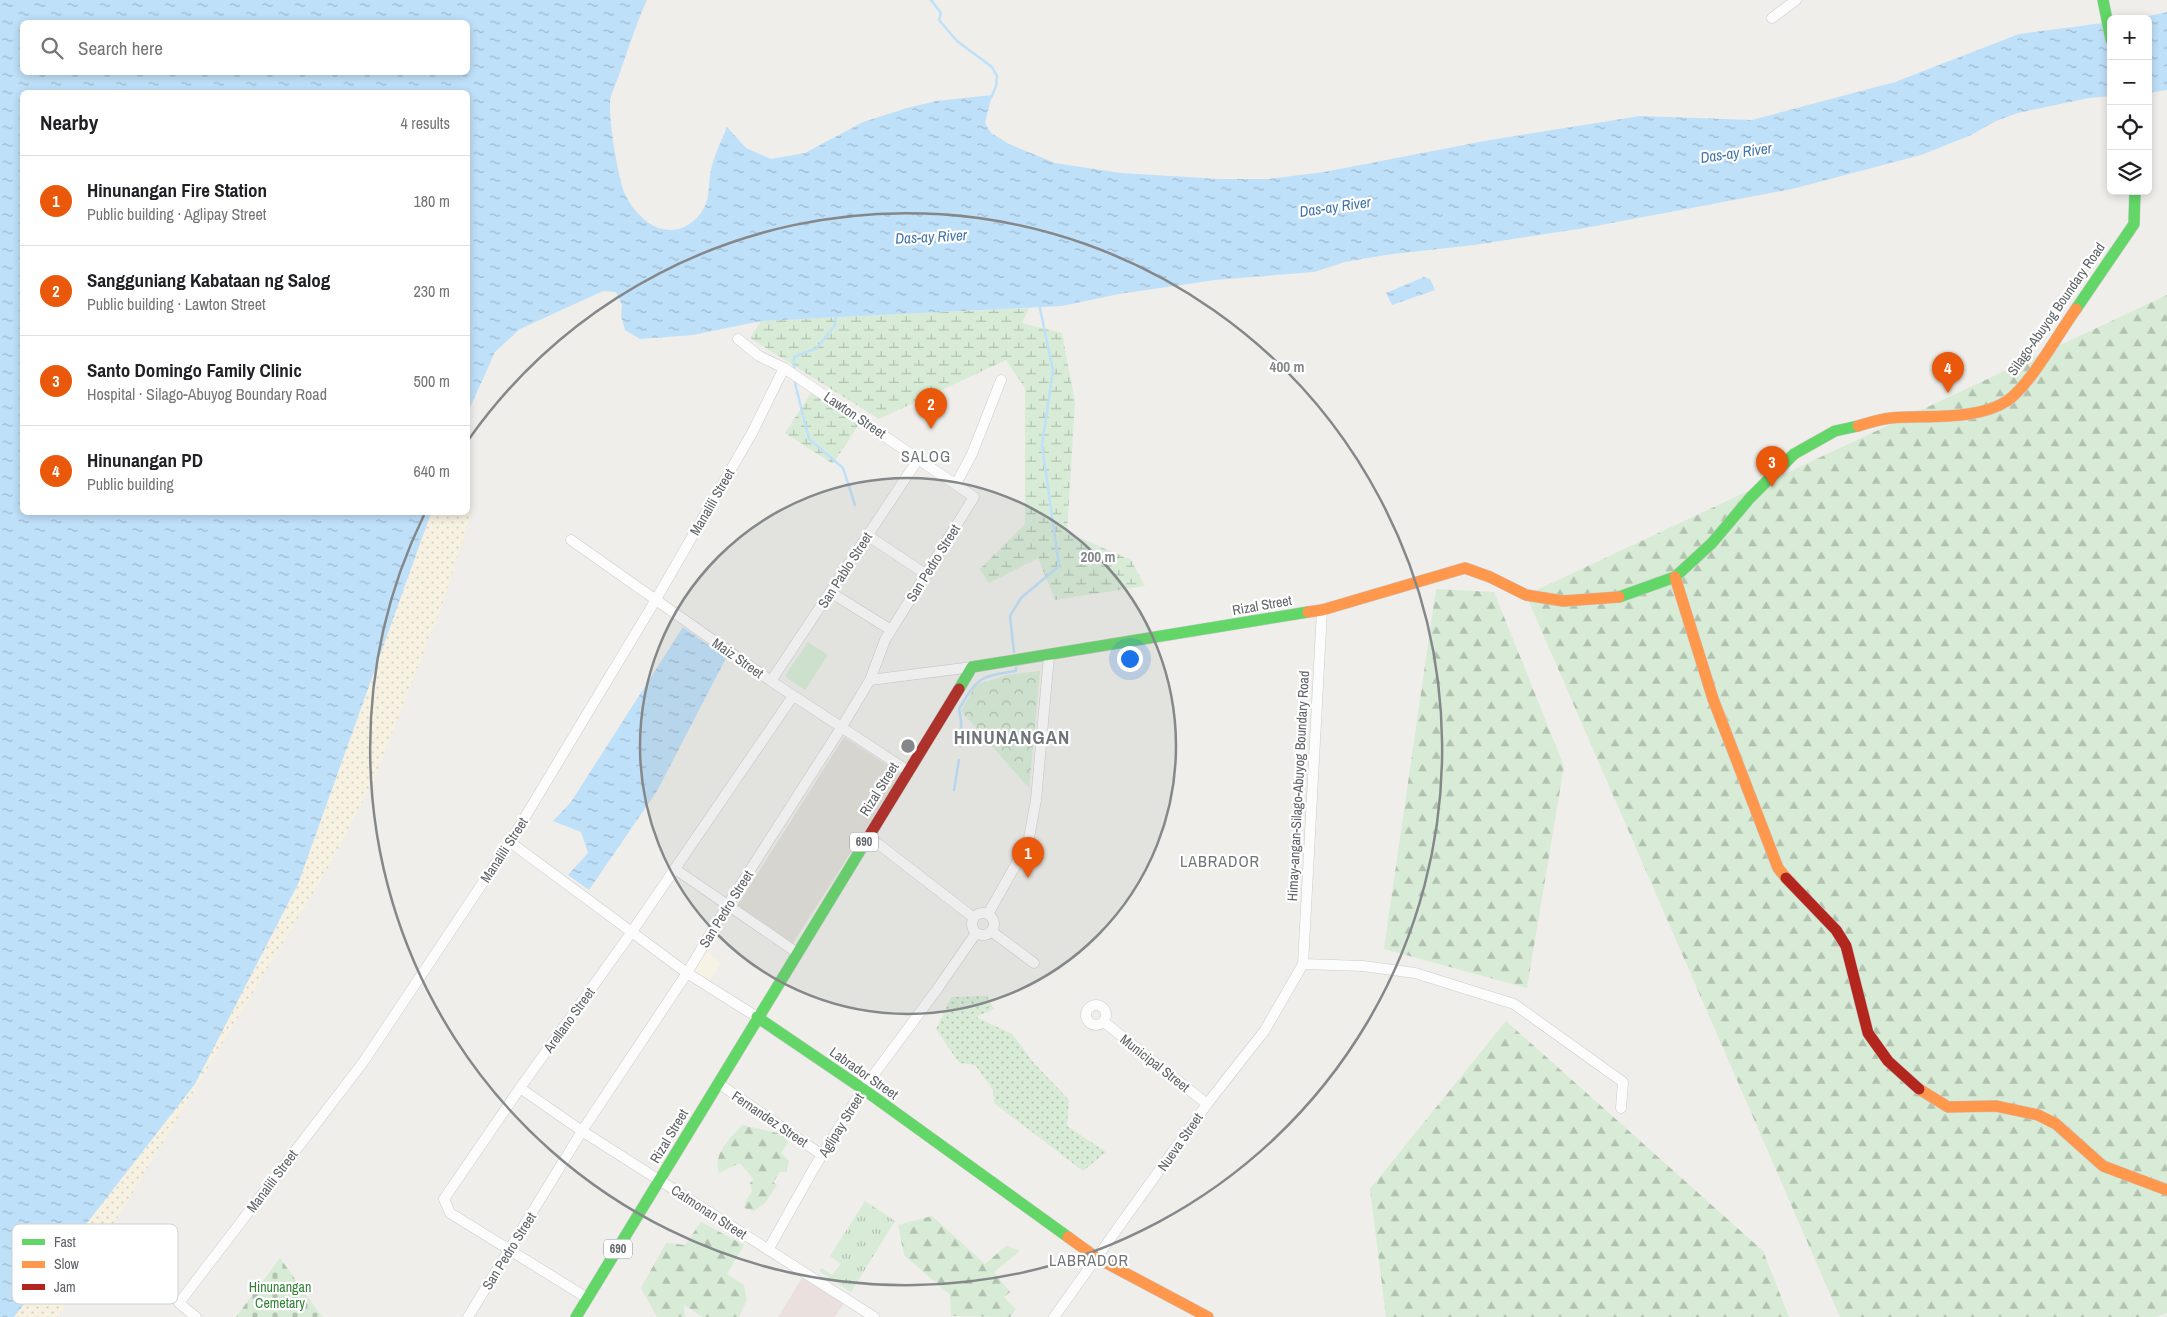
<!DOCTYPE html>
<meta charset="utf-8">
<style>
:root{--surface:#fff;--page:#f6f6f6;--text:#202124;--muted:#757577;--line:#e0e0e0;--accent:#ea580c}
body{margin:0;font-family:"Archivo Narrow",sans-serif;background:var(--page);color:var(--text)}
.controls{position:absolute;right:15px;top:15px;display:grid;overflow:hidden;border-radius:8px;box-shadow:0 2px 8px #0003}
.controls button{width:45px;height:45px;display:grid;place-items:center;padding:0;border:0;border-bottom:1px solid var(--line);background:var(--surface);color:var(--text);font:25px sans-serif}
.you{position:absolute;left:1129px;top:658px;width:18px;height:18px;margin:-12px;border:4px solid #fff;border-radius:50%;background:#1a73e8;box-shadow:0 0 0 8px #1a73e833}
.badge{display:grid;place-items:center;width:32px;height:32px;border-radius:50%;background:var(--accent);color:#fff;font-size:16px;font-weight:700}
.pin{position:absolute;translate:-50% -41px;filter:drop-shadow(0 1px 2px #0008)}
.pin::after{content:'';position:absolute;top:26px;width:18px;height:15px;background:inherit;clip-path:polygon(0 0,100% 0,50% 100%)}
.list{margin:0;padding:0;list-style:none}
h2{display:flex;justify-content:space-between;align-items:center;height:65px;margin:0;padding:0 20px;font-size:21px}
h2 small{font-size:16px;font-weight:400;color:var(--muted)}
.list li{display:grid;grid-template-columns:32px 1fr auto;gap:15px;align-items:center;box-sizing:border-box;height:90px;padding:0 20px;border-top:1px solid var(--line)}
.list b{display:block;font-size:19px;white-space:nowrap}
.list p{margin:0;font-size:16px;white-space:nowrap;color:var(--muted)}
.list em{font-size:16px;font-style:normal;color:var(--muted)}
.icon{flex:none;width:28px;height:28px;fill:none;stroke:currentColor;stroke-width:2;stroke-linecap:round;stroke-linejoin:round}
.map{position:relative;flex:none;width:2167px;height:1317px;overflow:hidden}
.search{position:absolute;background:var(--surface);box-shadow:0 2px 8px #0003;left:20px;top:20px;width:450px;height:55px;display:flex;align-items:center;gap:12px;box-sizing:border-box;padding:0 18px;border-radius:8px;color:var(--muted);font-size:19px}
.panel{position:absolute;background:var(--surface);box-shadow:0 2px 8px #0003;left:20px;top:90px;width:450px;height:425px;border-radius:8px}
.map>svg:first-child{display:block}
.commercial{fill:#f7f3e4}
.education{fill:#e2e0da}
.medical{fill:#eae0de}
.grass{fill:url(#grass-tufts)}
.forest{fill:url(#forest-firs)}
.wetland{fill:url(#wetland-marsh)}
.sand{fill:url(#sand-dots)}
.cemetery{fill:url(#cemetery-stones)}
.park{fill:url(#park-crowns)}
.garden{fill:url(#garden-dots)}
.pitch{fill:#d8ebd6}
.water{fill:url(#water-ripples);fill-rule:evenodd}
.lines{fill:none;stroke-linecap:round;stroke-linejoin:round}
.stream{stroke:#bfe0f9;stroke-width:2.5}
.street-casing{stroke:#cbcccc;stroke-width:11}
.fast-casing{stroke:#cacacb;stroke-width:12}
.slow-casing{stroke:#cacacb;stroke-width:12}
.jam-casing{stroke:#cacacb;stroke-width:12}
.street{stroke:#fdfcfc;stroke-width:10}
.fast{stroke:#63d668;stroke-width:11}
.slow{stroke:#ff974d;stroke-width:11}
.jam{stroke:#b3261e;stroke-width:11}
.ring{fill:none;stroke:#84888a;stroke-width:2.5}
.labels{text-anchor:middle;stroke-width:4.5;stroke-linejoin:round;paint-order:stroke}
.shield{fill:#fff;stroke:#8f9295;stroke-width:1}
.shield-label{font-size:12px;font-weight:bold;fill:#5f6368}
.street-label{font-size:14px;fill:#5f6368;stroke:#fff}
.park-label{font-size:14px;fill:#348238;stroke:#fff}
.water-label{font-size:15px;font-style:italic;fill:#4174aa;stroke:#fff}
.quarter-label{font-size:16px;letter-spacing:1px;fill:#70757a;stroke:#fff}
.district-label{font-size:19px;font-weight:bold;letter-spacing:1px;fill:#70757a;stroke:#fff}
.key{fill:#fff;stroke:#cfd0d2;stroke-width:1}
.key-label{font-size:14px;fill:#5f6368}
.centre{fill:#84888a;stroke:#fff;stroke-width:2.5}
.ring-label{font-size:15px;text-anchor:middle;font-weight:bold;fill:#84888a;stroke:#fff;stroke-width:4.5;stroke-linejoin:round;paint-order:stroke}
</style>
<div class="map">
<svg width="2167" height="1317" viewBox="0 0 2167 1317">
<defs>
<pattern id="grass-tufts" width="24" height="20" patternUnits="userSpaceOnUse" patternTransform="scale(1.25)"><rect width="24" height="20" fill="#d8ebd6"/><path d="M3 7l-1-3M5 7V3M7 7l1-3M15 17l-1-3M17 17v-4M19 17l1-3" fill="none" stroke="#b2c2b1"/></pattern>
<pattern id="forest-firs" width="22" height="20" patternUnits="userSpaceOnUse" patternTransform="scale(1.25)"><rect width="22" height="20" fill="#d8ebd6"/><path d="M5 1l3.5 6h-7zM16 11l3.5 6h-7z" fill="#b2c2b1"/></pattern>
<pattern id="wetland-marsh" width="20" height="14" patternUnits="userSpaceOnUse" patternTransform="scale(1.25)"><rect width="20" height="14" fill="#d8ebd6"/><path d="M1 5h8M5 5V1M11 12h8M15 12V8" fill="none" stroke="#b2c2b1"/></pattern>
<pattern id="sand-dots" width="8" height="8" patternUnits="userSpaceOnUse" patternTransform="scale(1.25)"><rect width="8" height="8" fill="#f6f1e1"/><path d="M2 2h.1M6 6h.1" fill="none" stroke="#d5d1c4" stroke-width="1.8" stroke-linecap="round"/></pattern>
<pattern id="cemetery-stones" width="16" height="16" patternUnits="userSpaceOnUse" patternTransform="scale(1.25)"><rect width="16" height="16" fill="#d8ebd6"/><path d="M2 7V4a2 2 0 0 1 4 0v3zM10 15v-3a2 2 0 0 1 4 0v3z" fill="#b2c2b1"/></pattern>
<pattern id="park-crowns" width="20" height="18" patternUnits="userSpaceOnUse" patternTransform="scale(1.25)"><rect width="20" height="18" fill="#d8ebd6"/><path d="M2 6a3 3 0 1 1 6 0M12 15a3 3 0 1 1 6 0" fill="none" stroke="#b2c2b1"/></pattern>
<pattern id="garden-dots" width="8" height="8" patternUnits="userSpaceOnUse" patternTransform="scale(1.25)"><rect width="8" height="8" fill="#d8ebd6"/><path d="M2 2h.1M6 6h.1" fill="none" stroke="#b2c2b1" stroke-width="1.8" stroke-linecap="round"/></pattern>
<pattern id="water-ripples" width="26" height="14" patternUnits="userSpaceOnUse" patternTransform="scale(1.25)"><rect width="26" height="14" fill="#bfe0f9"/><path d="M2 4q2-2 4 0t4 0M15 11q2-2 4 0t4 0" fill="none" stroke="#9eb9cd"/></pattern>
</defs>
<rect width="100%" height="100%" fill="#efeeea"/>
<path class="commercial" d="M706,952l15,11 -14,21 -15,-10z"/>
<path class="education" d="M844,737l57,37 -108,169 -58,-34z"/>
<path class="medical" d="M802,1278l42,25 -9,14h-57z"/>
<path class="grass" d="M865,1201l30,20 -44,71 -32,-21 3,-3 10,7 9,-11 -11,-8z"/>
<path class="forest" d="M2167,295v1018l-11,4h-316l-314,-722z
M1436,589l58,3 70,174 -37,222 -143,-39z
M1506,1021l257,230 26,66h-403l-16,-128z
M742,1125l40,9 6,8 -7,11 8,8 -3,11h-6l-7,10 4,3 -12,18 -11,8 -10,-3 3,-10 5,-6 -2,-9 4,-3c-4,-6 -10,-11 -14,-17l-21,10c-7,-19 12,-35 23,-48z
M932,1216l53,48 21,-18 14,5 -26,21 16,20 -6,5 12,12 -6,8 -59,-1 -1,-21 -46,-40 -6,-30z
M701,1222l43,23 -17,29 17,11 3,15 -8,17h-36l-19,-12 1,12h-28l-16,-29 25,-45 19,2z"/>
<path class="wetland" d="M1029,308l-7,15 40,10 13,69 -8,130 64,28 14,26 -90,14 -17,-42 -49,25 -9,-14 45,-45v-136l-19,-28 -127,59 -129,-81 11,-17z
M811,393l48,31 -26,40 -48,-31z"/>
<path class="sand" d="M468,512l3,3 -31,96 -67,171 -45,86 -270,449h-44l181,-233 103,-200 133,-371z"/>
<path class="cemetery" d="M280,1258l42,59h-86z"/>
<path class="park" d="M1040,671l-11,117 -68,-77 15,-26 31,-10z"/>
<path class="garden" d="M987,996l7,13 -18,8 36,17 21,28 36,38 -2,26 39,26 -23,19 -89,-68 -1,-13 -18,-25 -16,-2 -23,-34 15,-32z"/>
<path class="pitch" d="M808,642l20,13 -23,35 -20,-14z"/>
<path class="water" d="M0,0h647c-11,24 -19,50 -28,75 -3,9 -9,20 -9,29 -1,17 8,75 15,90 15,32 50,52 76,19 11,-15 6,-31 11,-47 3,-13 10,-26 15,-39l19,21 25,11 34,-6 58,-31 44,-14 29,-7 56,-6 -7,28 6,10 18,11 46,19 66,10 99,6h49l55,-7 166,-32 150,-24 112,4 143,-38 124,-48 92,-12v74l-22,2 -71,15 -22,8 -27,15 -48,19 -129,34 -207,39 -111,17 -89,10 -40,7 -31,10 -99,8 -96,14 -57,12 -301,15 -68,14 -53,4 -15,-9 -4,-14 1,-11 -6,-13 -13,-1 -83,38 -25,23 -27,60v-320h-446v420l409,1 -133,371 -103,200 -181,233h-14zM22,22h446v50h-446z
M2167,12v78l-19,3v-74h-13z
M1424,277l6,2 5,11 -43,15 -6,-12z
M683,627l43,31 -69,133 -68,99 -21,-15 20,-22 -7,-21 -28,-11 18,-19z"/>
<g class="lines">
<path class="stream" d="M931,0l10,13 -2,7 18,21 35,26 5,9 -1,10 -5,12
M794,371v-14l23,-9 18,-23 1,-10
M794,379l15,60 34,29 12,37
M1014,652l-4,-36 11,-18 38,-32 -17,-121 11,-75 -14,-66
M961,746v-26l-2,-11c19,-32 20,-32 57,-38v-3
M954,790l5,-30"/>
<defs>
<path id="street" d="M1772,18l24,-18
M956,484l16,-30 29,-74
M867,535l60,40
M571,540l200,141 137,90
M830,592l61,38
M870,680l102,-13
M771,681l148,-223
M868,836l106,82
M510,842l177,131 70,44
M675,869l121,83
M972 924a11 11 0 1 1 22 0a11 11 0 1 1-22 0Z
M988,914l40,-71 8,-43 13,-144
M991,931l43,32
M1303,964l60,2 52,7 99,31 109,78 -2,26
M1086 1015a10 10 0 1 1 20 0a10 10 0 1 1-20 0Z
M1104,1022l103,82
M718,1083l104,72
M520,1088l62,43 292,186
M768,1250l46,-82 49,-79 75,-101 38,-55
M587,1298l-137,-85 -6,-14 76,-111 111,-155 162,-237
M196,1317l-17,-14 185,-242 146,-219 145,-241 97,-168 32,-65
M468,1317l114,-186 105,-158 40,-67 114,-178 29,-48 15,-40 89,-143 -190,-129 -25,-12 -21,-17
M1054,1317l153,-213 58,-74 38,-66 19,-354"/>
<path id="fast" d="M2103,0l8,40
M2076,309l58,-85 1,-33
M1619,597l56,-20 37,-34 38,-45 44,-44 41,-23 23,-5
M959,689l13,-22 336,-55
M757,1017l106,72 205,148
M576,1317l290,-476"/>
<path id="slow" d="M1858,426c10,-3 22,-7 33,-8 36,-3 85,3 116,-17 24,-17 51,-67 69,-92
M1675,577l38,122 65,169 8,10
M1308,612l14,-2 143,-42 25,9 36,18 37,6 56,-4
M1919,1089l29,18 48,-1 42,9 18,9 47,42 64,24
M1068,1237l29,21 111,59"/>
<path id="jam" d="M866,841l93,-152
M1786,878l50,52 10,16 22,87 20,28 31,28"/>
</defs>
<use href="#street" class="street-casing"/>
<use href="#fast" class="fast-casing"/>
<use href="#slow" class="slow-casing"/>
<use href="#jam" class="jam-casing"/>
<use href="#street" class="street"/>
<use href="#fast" class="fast"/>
<use href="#slow" class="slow"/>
<use href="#jam" class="jam"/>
</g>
<circle cx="908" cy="746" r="268" fill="#84888a" fill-opacity=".12"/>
<g class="ring">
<circle cx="908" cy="746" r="268"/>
<path d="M469 439A536 536 0 1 1 424 515"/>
</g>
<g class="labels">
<g class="shield">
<rect x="850" y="832.5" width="28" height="19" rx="4"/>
<rect x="604" y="1239.5" width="28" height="19" rx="4"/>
</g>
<g class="shield-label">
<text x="864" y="846">690</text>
<text x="618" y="1253">690</text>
</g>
<g class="street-label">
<text transform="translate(2056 309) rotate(-55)" y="5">Silago-Abuyog Boundary Road</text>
<text transform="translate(855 415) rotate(34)" y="5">Lawton Street</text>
<text transform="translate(712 502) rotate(-60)" y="5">Manalili Street</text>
<text transform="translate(933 563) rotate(-58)" y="5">San Pedro Street</text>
<text transform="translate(845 570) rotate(-57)" y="5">San Pablo Street</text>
<text transform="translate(1262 605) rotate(-10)" y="5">Rizal Street</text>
<text transform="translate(738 658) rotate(35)" y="5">Maiz Street</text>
<text transform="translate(1298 786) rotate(-87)" y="5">Himay-angan-Silago-Abuyog Boundary Road</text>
<text transform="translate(879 789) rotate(-58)" y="5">Rizal Street</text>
<text transform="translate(504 850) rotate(-57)" y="5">Manalili Street</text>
<text transform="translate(726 909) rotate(-58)" y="5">San Pedro Street</text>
<text transform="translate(569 1020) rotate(-54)" y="5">Arellano Street</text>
<text transform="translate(1155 1063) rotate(38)" y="5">Municipal Street</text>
<text transform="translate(864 1073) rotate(35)" y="5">Labrador Street</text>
<text transform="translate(770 1119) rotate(34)" y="5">Fernandez Street</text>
<text transform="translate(841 1125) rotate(-58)" y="5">Aglipay Street</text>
<text transform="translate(669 1136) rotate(-59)" y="5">Rizal Street</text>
<text transform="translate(1180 1142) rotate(-55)" y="5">Nueva Street</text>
<text transform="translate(272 1181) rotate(-53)" y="5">Manalili Street</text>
<text transform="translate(709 1212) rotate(33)" y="5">Catmonan Street</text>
<text transform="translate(509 1251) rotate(-58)" y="5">San Pedro Street</text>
</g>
<g class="park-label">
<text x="280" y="1292">Hinunangan<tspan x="280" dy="16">Cemetary</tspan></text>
</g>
<g class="water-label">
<text transform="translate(1736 153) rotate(-8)" y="5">Das-ay River</text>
<text transform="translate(1335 207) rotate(-8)" y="5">Das-ay River</text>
<text transform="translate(931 237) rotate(-3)" y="5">Das-ay River</text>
</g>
<g class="quarter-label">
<text x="926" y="462">SALOG</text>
<text x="1220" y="867">LABRADOR</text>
<text x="1089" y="1266">LABRADOR</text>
</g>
<g class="district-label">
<text x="1012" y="744">HINUNANGAN</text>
</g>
</g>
<rect x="12" y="1224" width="166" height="80" rx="8" class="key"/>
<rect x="22" y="1239" width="23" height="6" fill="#63d668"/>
<rect x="22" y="1261" width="23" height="7" fill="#ff974d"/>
<rect x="22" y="1284" width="23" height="6" fill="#b3261e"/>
<g class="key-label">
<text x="54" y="1247">Fast</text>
<text x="54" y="1269">Slow</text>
<text x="54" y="1292">Jam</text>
</g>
<circle cx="908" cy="746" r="8" class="centre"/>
<g class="ring-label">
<text x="1287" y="372">400 m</text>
<text x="1098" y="562">200 m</text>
</g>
</svg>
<div class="controls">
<button>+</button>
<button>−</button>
<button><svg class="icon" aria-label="locate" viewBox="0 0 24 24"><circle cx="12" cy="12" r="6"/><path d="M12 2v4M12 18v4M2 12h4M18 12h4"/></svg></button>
<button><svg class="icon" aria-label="layers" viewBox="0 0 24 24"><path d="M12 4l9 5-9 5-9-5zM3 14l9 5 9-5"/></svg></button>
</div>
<div class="you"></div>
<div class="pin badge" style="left:1028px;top:878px">1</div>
<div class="pin badge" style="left:931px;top:429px">2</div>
<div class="pin badge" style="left:1772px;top:487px">3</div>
<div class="pin badge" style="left:1948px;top:393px">4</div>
<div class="search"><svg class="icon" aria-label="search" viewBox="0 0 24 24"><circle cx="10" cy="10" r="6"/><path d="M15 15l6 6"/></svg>Search here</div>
<section class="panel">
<h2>Nearby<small>4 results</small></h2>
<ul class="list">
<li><span class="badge">1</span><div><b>Hinunangan Fire Station</b><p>Public building · Aglipay Street</p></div><em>180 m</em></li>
<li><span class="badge">2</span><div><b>Sangguniang Kabataan ng Salog</b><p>Public building · Lawton Street</p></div><em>230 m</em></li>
<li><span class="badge">3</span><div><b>Santo Domingo Family Clinic</b><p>Hospital · Silago-Abuyog Boundary Road</p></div><em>500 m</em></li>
<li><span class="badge">4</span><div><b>Hinunangan PD</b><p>Public building</p></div><em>640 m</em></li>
</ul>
</section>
</div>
